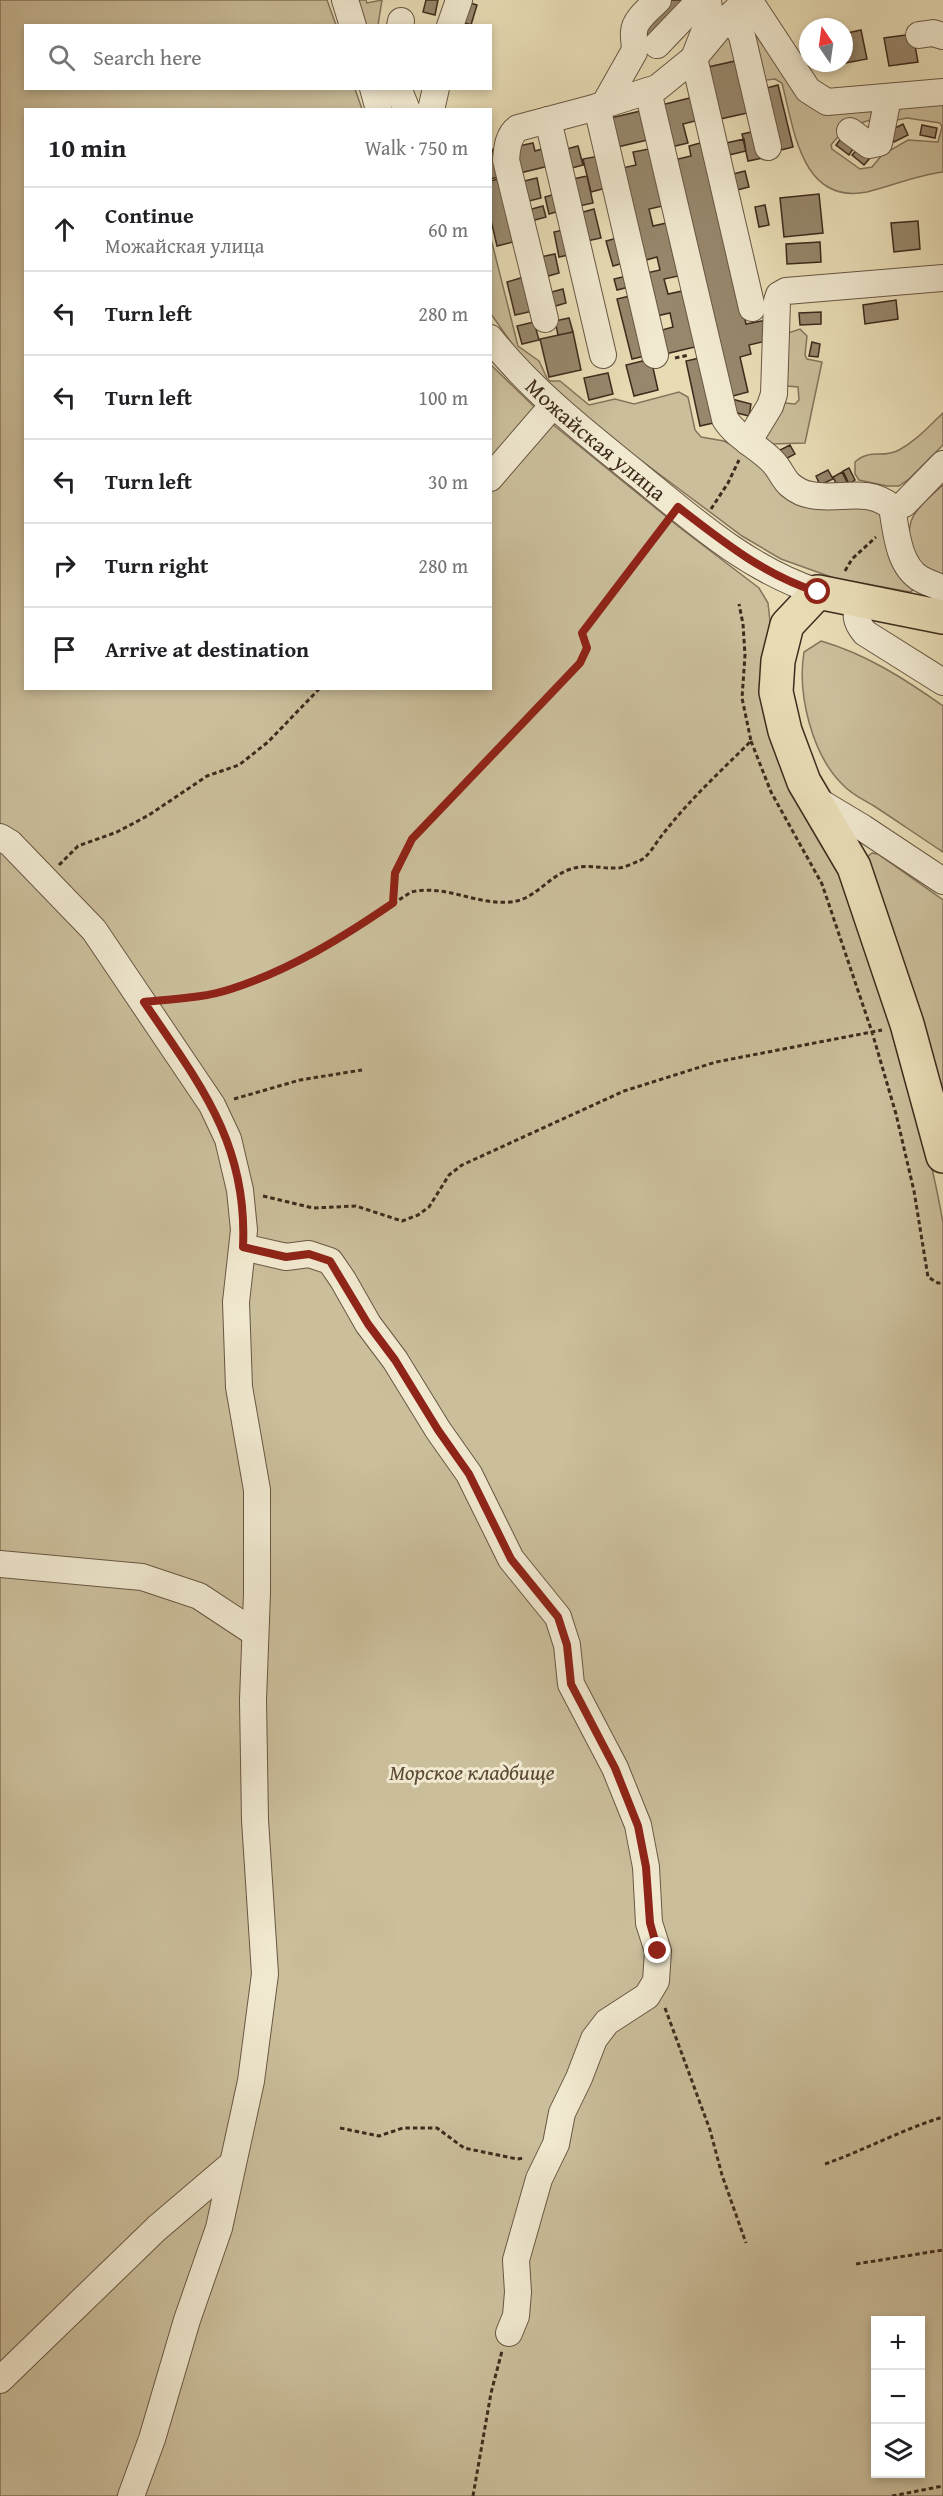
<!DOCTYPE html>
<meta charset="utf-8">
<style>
:root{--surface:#fff;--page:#f2f2f2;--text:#202124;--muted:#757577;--line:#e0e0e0}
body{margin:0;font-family:"Gentium Book Plus",serif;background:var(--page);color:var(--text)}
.controls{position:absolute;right:18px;bottom:18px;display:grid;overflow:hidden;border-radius:0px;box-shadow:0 3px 9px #0003}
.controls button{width:54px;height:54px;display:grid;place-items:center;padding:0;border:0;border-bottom:2px solid var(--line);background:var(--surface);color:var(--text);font:30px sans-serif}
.compass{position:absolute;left:799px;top:18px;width:54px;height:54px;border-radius:50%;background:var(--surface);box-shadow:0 3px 9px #0003;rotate:347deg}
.stop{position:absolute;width:18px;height:18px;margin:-14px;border:4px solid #8f2418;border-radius:50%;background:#fff}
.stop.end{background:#8f2418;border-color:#fff;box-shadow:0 2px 6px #0008}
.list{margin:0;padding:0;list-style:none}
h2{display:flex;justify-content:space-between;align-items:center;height:78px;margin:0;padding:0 24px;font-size:26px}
h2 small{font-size:20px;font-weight:400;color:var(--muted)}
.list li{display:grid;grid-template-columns:39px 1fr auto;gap:18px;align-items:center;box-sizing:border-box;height:84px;padding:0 24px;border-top:2px solid var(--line)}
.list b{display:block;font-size:22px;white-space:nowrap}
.list p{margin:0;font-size:20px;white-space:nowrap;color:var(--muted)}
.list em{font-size:20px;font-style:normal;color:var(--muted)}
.icon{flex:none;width:33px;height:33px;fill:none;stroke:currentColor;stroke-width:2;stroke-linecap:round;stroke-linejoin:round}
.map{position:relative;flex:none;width:943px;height:2496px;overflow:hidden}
.search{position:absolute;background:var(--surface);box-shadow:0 3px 9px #0003;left:24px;top:24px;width:468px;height:66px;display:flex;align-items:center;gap:15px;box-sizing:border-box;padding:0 21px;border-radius:0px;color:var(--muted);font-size:22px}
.panel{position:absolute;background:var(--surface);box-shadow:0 3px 9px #0003;left:24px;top:108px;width:468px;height:582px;border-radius:0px}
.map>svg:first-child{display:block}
.green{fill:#cbbe9b;stroke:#85745c;stroke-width:1.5;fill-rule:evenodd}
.building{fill:#97876c;stroke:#3f2b1d;stroke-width:1.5}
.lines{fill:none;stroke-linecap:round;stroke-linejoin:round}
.minor-casing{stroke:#695743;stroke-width:28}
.major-casing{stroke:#3f2b1d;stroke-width:36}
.path{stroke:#3f2b1d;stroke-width:3;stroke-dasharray:4.5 3;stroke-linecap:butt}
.minor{stroke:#f0e8cf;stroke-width:26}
.major{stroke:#e8dcb5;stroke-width:33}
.route{stroke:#8f2418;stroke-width:8}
.labels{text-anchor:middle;stroke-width:6;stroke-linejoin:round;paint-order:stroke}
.street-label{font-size:22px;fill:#3f2b1d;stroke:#f0e8cf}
.park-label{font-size:22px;font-style:italic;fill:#5b4836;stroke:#f0e8cf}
</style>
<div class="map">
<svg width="943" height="2496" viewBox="0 0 943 2496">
<rect width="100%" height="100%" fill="#e8dcb5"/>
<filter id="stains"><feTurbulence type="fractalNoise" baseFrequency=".00333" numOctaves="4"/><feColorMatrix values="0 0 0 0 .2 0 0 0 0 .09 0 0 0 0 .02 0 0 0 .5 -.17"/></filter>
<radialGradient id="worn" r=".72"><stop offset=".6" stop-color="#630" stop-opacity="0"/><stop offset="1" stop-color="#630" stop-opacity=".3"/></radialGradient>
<path class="green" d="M0,0h327l9,25 -310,1v62l329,1 7,20 -336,1v578h464l1,-323 60,58 128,104 80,61 9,15 2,18 -6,42c34,96 70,192 103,288 30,89 60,179 76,272v1273h-943zM876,2320h44v154h-44z
M353,0h13l1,3 15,-3 -4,25h-17z
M742,12l61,82 73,19 -2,6c-19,5 -31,10 -43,26l1,4 28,20 12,-2 10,-12 26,-15 30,2 4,-15 -2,-4 -33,-5 -10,2 -3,-2v-11l49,-6v71c-26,3 -51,14 -76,20 -66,13 -73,-63 -85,-109l-7,-4 -9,1 -5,-2z
M729,36l11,24 -32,7v-17l14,-12z
M490,235l28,111 21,15 8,17 3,3h10l29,24 26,-6 19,5 45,-12 9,5 7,33 6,7 23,4 31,16 25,34 12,11 19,3h48l23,9 33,75 -5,3 -76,-14 -53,-19 -39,-23 -111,-83 -68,-56 -45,-45 -27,-38z
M800,329l7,7 -2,19 2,4 15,3 -17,81 -34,1 -7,-4 18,-34 3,-3 10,1 4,-4 -1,-13 -11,-1 1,-53z
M943,413v32l-34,34 -10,7h-12l-28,-6 -4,-6v-12c15,-14 28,-3 44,-12 17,-9 30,-24 44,-37z
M943,485v90c-10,-4 -21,-8 -28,-18 -8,-11 -8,-34 1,-45 7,-10 18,-19 27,-27z
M821,641c45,13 84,38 122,65v146c-23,-15 -46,-31 -69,-46 -10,-6 -23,-12 -31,-21 -31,-30 -46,-91 -39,-133z
M872,853l6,1 65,46v203l-76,-246z"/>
<path class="building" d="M426,0h12l-3,15 -12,-3z
M667,0h22l-37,39 -11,-11z
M467,2l10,3 -6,20 -9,-3z
M861,30l6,29 -27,5 4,-1v-19l5,-1 -2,-10z
M913,34l5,28 -29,4 -5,-28z
M740,60l12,52 -32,7 -12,-52z
M778,85l15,62 -16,4 -14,-62z
M694,97l5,23 -16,4 5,19 -17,4 -10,-42z
M645,110l7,29 -39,9 -7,-29z
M903,124l5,11 -14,7 -5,-11z
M922,125l15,3 -2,10 -15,-3z
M756,131l7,27 -15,3 -6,-27z
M842,137l13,9 -6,9 -13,-10z
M744,139l2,12 -17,4 -3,-12z
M704,142l42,182 20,-4 5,20 -22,5 2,9 -11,3 8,35 -19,5 -55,-237 17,-4 -2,-10z
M533,143l2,8 14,-4 4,18 -33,8 -6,-26z
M578,146l5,19 -15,4 -5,-19z
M654,148l13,57 -18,4 4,17 18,-4 12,53 -19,4 4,15 19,-4 12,56 -38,9 -6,-23 18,-5 -3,-14 -18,4 -10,-43 18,-4 -3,-13 -18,5 -21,-93 18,-4 -3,-13z
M859,148l11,10 -6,7 -12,-10z
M490,149h2l7,28 -9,2z
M599,156l7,32 -15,4 -8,-33z
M745,171l4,16 -16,4 -4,-16z
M587,176l6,27 -19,4 -6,-27z
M537,178l4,20 -16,4 -5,-20z
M499,179l14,63 -16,4 -7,-30v-35z
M559,193l4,17 -14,4 -4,-17z
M819,194l4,39 -39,4 -4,-39z
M765,205l4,20 -10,2 -4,-20z
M543,206l3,11 -15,4 -3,-11z
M594,209l7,29 -19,4 -6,-28z
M918,221l2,28 -26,3 -3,-29z
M568,229l5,25 -14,3 -5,-25z
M621,237l6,25 -14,4 -7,-25z
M820,242l1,20 -34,2 -1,-20z
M555,254l4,19 -14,4 -5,-20z
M631,275l2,11 -16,4 -3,-11z
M524,277l9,34 -18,4 -8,-33z
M563,289l3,14 -14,4 -4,-14z
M634,295l15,60 -17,4 -15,-60z
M896,300l2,19 -33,5 -2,-19z
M821,312v12l-21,1 -1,-12z
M569,318l4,14 -15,3 -3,-14z
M534,322l5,18 -17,4 -5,-18z
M573,332l8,38 -32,7 -9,-38z
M812,342l8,2 -2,13 -9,-1z
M704,357l14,65 -18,4 -14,-65z
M651,359l7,31 -24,6 -8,-31z
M608,373l5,21 -24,6 -5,-22z
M732,399l19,5 -2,12 -20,-5z
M790,445l5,9 -13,7 -4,-10z
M849,468l6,12 -6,4 -6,-13z
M828,470l5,9 -13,6 -4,-9z
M842,472l6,12 -9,5 -6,-12z"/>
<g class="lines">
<defs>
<g id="minor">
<path d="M345,0l8,26"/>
<path d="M708,0l2,17 -16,41 58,250"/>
<path d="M749,0l59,90 19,12 116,-10"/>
<path d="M731,15l11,21 26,111"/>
<path d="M400,26l1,-5"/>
<path d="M450,26l9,-26"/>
<path d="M919,35l14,-2 10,3"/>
<path d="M657,45l43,-45"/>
<path d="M373,88l6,22"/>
<path d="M398,88l9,22"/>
<path d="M648,91l77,328c12,19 33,27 48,43 7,7 10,17 17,23 6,5 13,9 21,10 28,6 55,-9 81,12 4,23 6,59 29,72 7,4 15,6 22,10"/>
<path d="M604,105l30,-53c2,-8 -1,-13 0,-20 0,-12 16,-24 24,-32"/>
<path d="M597,107l58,248"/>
<path d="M431,110l5,-22"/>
<path d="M548,120l55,235"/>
<path d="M850,131l19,14 10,-2 9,-45"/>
<path d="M545,319l-39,-159c1,-12 2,-25 12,-32l79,-21 60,-19 37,-30 24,-29 28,-29"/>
<path id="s1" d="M490,338c42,53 96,95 148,137 55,45 111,95 180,117"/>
<path d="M748,442l22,-36 4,-12 3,-93 2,-6 7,-4 157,-13"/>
<path d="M490,478l63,-73"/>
<path d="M904,504l39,-40"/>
<path d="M862,600c-8,14 -7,21 3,33l78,49"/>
<path d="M818,801l45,27 80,53"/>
<path d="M0,837l10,6 84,87 118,175 16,34 12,51 4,40 -8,72 3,85 18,103v103l-4,107 2,120 10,154 -14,107 -32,147 -32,92 -35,119 -21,57"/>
<path d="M243,1247l43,10 23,-3 21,7 13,19 25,44 27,36 43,70 31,44 42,85 47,58 9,28 4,39 44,84 23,57 8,42 3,56 9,28 -2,30 -9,15 -40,26 -13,17 -15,39 -17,35 -6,31 -17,35 -23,81 2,32 -2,24 -7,17"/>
<path d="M0,1564l142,13 57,19 56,37"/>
<path d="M0,2380l157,-152 74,-63"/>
</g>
<path id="major" d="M943,617l-125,-25 -31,33 -9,36 -2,31 9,39 19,51 50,85 53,157 36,132"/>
</defs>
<use href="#minor" class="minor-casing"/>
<use href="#major" class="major-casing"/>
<path class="path" d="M675,358l14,-3
M711,509l17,-26 11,-23
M845,571l7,-12 24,-22
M751,741l20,51 51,92 50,148 24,82 18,77 14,86 10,6h5
M59,865l19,-19 39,-14 32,-17 58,-39 32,-11 29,-23 52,-54
M393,903l2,-30 17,-34 168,-176 7,-15 -5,-15 82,-108
M168,1000c63,-6 120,-30 174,-62 24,-14 46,-31 69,-46 35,-8 64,13 99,10 23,-1 37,-24 58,-32 18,-7 32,-1 50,-2 6,0 15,-5 21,-7 10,-4 17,-19 24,-27 26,-34 58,-63 88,-93l-9,-43 3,-43 -2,-31 -4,-20
M234,1099l66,-19 62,-10
M263,1196l50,12 43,-2 46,15 16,-6 11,-8 20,-32 13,-10 162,-74 92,-29 166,-32
M665,2008l45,122 12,45 24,68
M340,2128l39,8 24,-8h34l27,20 53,11 8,-1
M825,2164c40,-14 78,-35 118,-47
M856,2264l87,-14
M473,2496l18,-103 11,-42
M892,2496l51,-10"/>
<use href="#minor" class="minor"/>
<use href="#major" class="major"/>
</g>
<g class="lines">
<path class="route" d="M658,1951l-8,-28 -4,-56 -8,-41 -23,-58 -44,-84 -4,-39 -9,-28 -47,-58 -42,-85 -31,-44 -43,-70 -27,-36 -38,-63 -21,-7 -23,3 -43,-10c5,-104 -44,-164 -99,-245 29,-3 60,-4 87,-13 59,-19 111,-51 162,-86l2,-30 17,-34 168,-176 7,-15 -5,-15 96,-126c44,34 86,68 140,85"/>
</g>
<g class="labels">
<g class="street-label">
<text dy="8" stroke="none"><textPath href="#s1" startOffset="147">Можайская улица</textPath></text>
</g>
<g class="park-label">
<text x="472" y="1780">Морское кладбище</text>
</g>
</g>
<rect width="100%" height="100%" filter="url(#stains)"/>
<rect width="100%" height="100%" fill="url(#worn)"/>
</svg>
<div class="controls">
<button>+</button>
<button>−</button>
<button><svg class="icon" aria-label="layers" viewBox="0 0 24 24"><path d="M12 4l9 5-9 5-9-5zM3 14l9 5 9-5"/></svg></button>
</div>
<svg class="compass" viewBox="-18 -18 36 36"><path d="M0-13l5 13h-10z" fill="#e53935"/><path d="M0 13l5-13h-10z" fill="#757577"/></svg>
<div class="stop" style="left:818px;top:592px"></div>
<div class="stop end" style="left:658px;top:1951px"></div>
<div class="search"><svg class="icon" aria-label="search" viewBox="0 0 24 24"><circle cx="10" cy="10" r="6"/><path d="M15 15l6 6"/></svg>Search here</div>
<section class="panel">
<h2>10 min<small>Walk · 750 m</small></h2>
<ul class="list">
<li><svg class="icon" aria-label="ahead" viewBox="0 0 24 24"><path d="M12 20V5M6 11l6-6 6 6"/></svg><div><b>Continue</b><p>Можайская улица</p></div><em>60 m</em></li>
<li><svg class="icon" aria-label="left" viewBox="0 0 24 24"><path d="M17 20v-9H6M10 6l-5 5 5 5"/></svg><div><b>Turn left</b></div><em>280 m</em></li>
<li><svg class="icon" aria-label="left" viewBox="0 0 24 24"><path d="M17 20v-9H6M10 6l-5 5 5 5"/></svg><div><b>Turn left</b></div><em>100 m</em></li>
<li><svg class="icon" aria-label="left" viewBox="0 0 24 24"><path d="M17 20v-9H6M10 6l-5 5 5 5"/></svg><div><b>Turn left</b></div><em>30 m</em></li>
<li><svg class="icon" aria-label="right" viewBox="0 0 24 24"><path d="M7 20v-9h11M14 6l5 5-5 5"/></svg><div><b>Turn right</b></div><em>280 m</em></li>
<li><svg class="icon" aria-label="arrive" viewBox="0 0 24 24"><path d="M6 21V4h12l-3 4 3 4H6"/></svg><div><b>Arrive at destination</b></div></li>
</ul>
</section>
</div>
